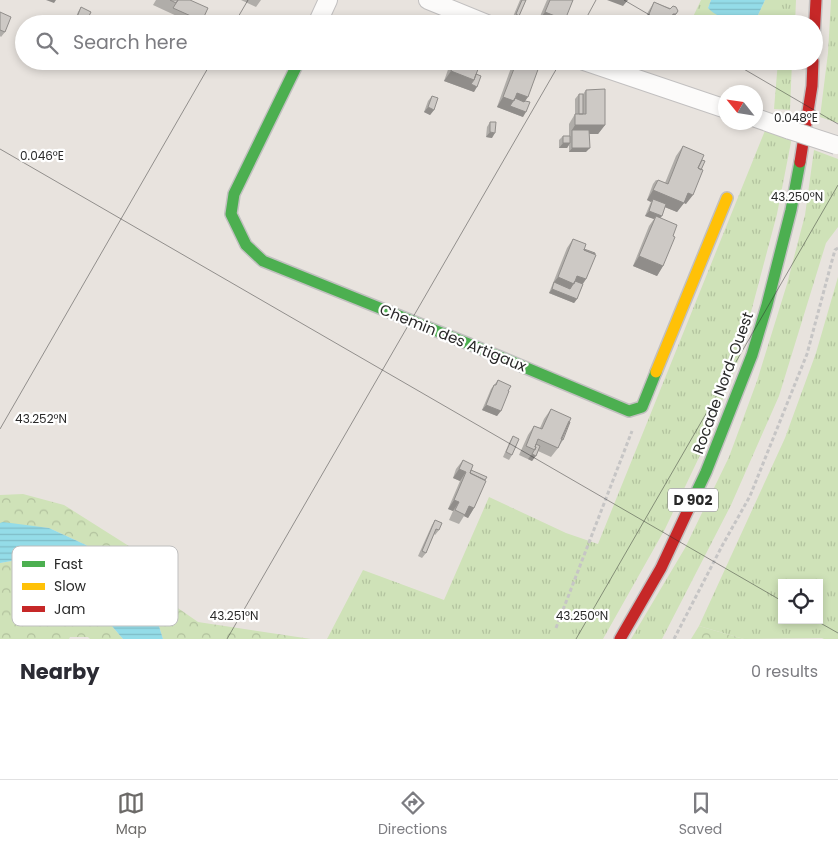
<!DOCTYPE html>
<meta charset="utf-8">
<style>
:root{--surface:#fff;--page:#f7f7f7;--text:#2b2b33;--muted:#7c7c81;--line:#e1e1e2;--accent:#6c6a68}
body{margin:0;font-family:Poppins,sans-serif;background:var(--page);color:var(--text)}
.controls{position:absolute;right:15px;bottom:15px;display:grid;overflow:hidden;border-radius:0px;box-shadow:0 2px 8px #0003}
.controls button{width:45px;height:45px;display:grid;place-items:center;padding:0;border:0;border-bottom:1px solid var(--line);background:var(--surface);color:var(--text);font:25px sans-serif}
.compass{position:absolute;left:718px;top:85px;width:45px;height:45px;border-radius:50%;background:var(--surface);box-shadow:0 2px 8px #0003;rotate:300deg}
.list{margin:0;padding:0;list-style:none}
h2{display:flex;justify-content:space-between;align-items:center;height:65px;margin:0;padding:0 20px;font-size:21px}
h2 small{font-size:16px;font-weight:400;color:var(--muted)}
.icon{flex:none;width:28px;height:28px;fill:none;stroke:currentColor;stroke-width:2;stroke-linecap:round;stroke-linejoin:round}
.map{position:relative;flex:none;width:838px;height:639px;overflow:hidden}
.search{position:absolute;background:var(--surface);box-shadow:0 2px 8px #0003;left:15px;right:15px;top:15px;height:55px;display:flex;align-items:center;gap:12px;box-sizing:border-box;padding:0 18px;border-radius:28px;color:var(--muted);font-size:19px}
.sheet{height:140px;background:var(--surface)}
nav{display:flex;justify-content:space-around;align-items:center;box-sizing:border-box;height:70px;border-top:1px solid var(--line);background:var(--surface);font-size:14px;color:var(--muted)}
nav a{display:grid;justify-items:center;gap:2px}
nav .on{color:var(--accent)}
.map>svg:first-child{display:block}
.grass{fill:url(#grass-tufts);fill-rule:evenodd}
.forest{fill:url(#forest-crowns)}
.water{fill:url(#water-rules)}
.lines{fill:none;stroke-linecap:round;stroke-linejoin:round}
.street-casing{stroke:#c2c0c0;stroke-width:20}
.fast-casing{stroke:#c2c0c0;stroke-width:14}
.slow-casing{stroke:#c2c0c0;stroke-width:14}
.jam-casing{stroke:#c2c0c0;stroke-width:14}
.path{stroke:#c6c5c5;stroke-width:3;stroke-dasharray:4 2.5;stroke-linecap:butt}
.street{stroke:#fcfbfa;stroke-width:18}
.fast{stroke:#4caf50;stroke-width:11}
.slow{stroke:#ffc107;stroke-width:11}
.jam{stroke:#c62828;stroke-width:11}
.street-bridge-casing{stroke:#c2c0c0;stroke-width:20;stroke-linecap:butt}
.street-bridge{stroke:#fcfbfa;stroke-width:18}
.wall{fill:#b0ada9}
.shaded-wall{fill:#908d8a}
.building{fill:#cdc9c5;stroke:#908d8a}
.ticks{fill:none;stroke:#292929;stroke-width:1;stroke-opacity:0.45}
.labels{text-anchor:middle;stroke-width:4.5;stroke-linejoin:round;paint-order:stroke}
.shield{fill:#fff;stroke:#696969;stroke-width:1}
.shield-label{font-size:14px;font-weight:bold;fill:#292929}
.street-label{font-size:15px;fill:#292929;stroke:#fff}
.key{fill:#fff;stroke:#bfbfbf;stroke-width:1}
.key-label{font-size:14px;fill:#292929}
.ticks-label{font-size:12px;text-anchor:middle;fill:#292929;stroke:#fff;stroke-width:4.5;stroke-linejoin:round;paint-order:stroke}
</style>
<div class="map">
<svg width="838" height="639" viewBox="0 0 838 639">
<defs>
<pattern id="grass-tufts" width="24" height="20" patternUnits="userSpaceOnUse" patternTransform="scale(1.25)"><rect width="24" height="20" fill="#cfe2b8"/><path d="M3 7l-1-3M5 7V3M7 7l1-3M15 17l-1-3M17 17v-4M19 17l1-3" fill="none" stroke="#b2c29e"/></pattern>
<pattern id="forest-crowns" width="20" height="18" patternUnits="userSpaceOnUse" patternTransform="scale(1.25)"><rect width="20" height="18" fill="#cfe2b8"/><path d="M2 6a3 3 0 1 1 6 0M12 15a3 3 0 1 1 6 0" fill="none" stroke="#b2c29e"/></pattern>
<pattern id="water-rules" width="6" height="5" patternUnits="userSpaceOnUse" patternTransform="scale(1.25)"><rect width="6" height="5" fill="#94dce8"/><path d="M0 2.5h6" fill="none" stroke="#80bdc7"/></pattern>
</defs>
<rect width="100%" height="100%" fill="#e8e3de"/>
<path class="grass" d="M701,0h10l-3,8 17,10h14l19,-3 7,-15h31l-1,24h-97l-7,-3z
M831,0h7v123l-18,-6 8,-64z
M778,61h14l-2,49 -16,-1z
M766,128l26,9 -15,77 -39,147 -36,90 -37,78 -62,110h-276l36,-69 81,30 45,-103 77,36 32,11z
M814,150l24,9v68l-12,16 -47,153 -48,109 -69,134h-31l54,-91 44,-91 28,-76 30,-97 18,-69z
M838,277v362h-14l-2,-1 -78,1 -45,-13 86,-188 31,-85zM782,583h37v37h-37z"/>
<path class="forest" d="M23,494l41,11 68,43 31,32 12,26 23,16 113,17h-148l-10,-32 -40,-41 -27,-21 -37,-17 -49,-5v-28z
M29,558l41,19 53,62h-33l-2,-2h-18l-1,2h-69v-76z
M699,626l45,13h-53z"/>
<path class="water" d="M711,0h54l-7,15c-18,3 -36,8 -50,-7z
M3,522l46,6 37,17 27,21 40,41 10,32h-40l-53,-62 -41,-19 -29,5v-40z"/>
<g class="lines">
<defs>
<path id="street" d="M428,0l59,24
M317,24l11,-24
M584,61l142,48
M756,118l34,12"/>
<path id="fast" d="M299,61l-65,133 -3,20 15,31 17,16 206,83 160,67 13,-4 14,-35
M688,510l18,-38 46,-117 15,-50 24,-95 9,-48"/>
<path id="slow" d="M656,372l71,-174"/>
<path id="jam" d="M814,39l2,-39
M800,162l12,-76 1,-25
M620,639l41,-71 27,-58"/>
</defs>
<use href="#street" class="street-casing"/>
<use href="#fast" class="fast-casing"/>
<use href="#slow" class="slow-casing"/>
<use href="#jam" class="jam-casing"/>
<path class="path" d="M556,628l76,-197
M674,639l48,-93 28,-50 57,-142 23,-86 5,-18 3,-2"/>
<use href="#street" class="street"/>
<use href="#fast" class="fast"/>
<use href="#slow" class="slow"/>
<use href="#jam" class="jam"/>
<defs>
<path id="street-bridge" d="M790,130l46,15"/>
</defs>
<use href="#street-bridge" class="street-bridge-casing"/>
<use href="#street-bridge" class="street-bridge"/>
</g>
<path class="wall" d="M156,0h34l12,21 -2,3h-6l-41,-19z
M241,0h20l-5,7z
M520,0h6l-7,16 -3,5 -4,-2z
M547,0h26l-11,24h-17l-7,-3z
M654,2l24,9 -8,12 -27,1 5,-12z
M81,7l4,17h-12l5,-12z
M0,12l5,20 -4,5 -1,-1z
M451,61h30l-5,13 -2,18 -30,-11z
M515,61h18l-8,40 -2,16 -26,-10 15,-42z
M586,90l19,35 -7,9h-9l-3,18h-17v-7l-2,3h-8v-8l4,-4h6v-12l6,-10v-15l4,-5h4z
M432,96l2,14 -4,5 -6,-3 4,-11z
M490,122l2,16 -6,-1 1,-10z
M683,146l3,58 -2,-1 -7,9 -12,-5 -5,11 13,18 -10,30 -6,10 -24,-10 16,-40 5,-7 -9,-3 5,-12 1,-2 -4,-2 6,-16 3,-4 9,3 11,-27z
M573,239l11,10 2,30 -3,5 -6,15 -3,4 -25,-10 18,-45z
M498,380l10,11 -11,25 -15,-6 9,-21z
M551,409l12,31 -5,8 -7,9 -13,-6 -6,10 -13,-6 9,-20 6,-9 6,2 4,-9z
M513,436l-1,19 -3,5 -6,-3 7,-16z
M463,460l8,10 3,38 -6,10 -4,-2 -5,8 -10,-4 4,-9 -5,-2 12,-28 -7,-3 3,-9z
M435,520l4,10 -4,5 -1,-1 -8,19 -4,5 -4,-2 14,-31z"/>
<path class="shaded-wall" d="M46,0h10l-2,3z
M607,0h21l-5,6z
M545,12l20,8 -3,4h-17l-7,-3z
M673,14h3l-6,9 -4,1z
M451,71l23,9 3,7 -3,5 -30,-11z
M517,93l11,4 -7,10 5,5 -3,5 -26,-10 6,-10z
M428,107l6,3 -4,5 -6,-3z
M575,125h30l-7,9h-26v-4z
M490,132l5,1 -3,5 -6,-1z
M563,143h7l-3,5h-8z
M572,148h18l-4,4h-17z
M653,190l35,3 5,2 -7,9 -2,-1 -7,9 -25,-10 1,-3 -2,3 -4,-2z
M649,211l13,5 -4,5 -2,-5 -2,3 -9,-3z
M639,256l24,10 -6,10 -24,-10z
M577,276l9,3 -7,10 -12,4 -13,-11 4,-5z
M552,289l25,10 -3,4 -25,-10z
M486,405l15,6 -4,5 -15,-6z
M532,454l4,2 -4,5 -4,-2z
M459,469l7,3 -6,9 -7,-3z
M454,500l5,2 -6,9 -5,-2z
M469,506l5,2 -6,10 -4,-2z"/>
<path class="building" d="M170,0h8l-2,3z
M178,0h12l18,8 -6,13 -29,-13z
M522,0h4l-7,16 -3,-2z
M550,0h23l-8,20 -20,-8z
M654,2l16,7 3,-3 3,1 2,4 -2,3h-3l-4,10h-24z
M81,7l10,5 -6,12h-7l-3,-2z
M0,12l11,5 -6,15 -5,-2z
M217,20l6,3v1h-8z
M455,61h26l-7,19 -23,-9z
M517,61h16l7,3 -12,33 -11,-4 -3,8 -11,-4z
M476,74l5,2 -4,11 -6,-3 3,-4z
M605,89v36h-30v-11h11v-24z
M579,94h4v20h-4z
M432,96l6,2 -4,12 -6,-3z
M515,98l9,4 1,-1 5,1 -4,10 -16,-6z
M490,122h6l-1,11 -5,-1z
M572,130h17l1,18h-18z
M563,136h7v7h-7z
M683,146l21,9 -6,13 5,2 -10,25 -5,-2 -4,10 -31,-13 5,-10 10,4z
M702,160l3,1 -4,9 -3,-2z
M653,199l13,5 -4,12 -13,-5z
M656,216l21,9 -4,11 2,1 -12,29 -24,-10z
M573,239l13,5 -2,6 12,5 -10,24 -9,-3 -3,8 -16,-7z
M584,249l11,4v1l-11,-4z
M575,281l8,3 -6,15 -25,-10 2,-7 16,7z
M498,380l13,6 -3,5h1l-8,20 -15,-6 8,-20h2z
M551,409l20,9 -13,30 -20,-9 -3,8h1l-1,3 -9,-4 8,-20 8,3z
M569,421l1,1 -7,18 -2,-1z
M513,436l6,3 -7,16 -6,-3z
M536,444l4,2 -4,10 -4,-2 4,-7h-1z
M463,460l10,5 -3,8 16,8 -12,27 -5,-2 -4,9 -10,-5 4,-8 -5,-2 12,-28 -7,-3z
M471,470l16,7 -2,3 -15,-7z
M435,520l7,3 -3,7 -3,-1 -10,24 -4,-2z"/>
<path class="ticks" d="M624,0l41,24M234,24l14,-24M583,24l13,-24M730,61l108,63M0,149l782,452M0,429l212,-368M815,620l23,13M227,639l334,-578M576,639l262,-454"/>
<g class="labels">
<rect class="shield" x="668" y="488.5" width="50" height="23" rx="4"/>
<g class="shield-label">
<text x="693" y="505">D 902</text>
</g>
<g class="street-label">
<text transform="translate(453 338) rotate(22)" y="5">Chemin des Artigaux</text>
<text transform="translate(723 383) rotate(-70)" y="5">Rocade Nord-Ouest</text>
</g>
</g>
<rect x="12" y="546" width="166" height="80" rx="8" class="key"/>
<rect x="22" y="561" width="23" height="6" fill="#4caf50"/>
<rect x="22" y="583" width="23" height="7" fill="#ffc107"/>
<rect x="22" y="606" width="23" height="6" fill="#c62828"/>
<g class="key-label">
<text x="54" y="569">Fast</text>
<text x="54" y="591">Slow</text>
<text x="54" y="614">Jam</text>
</g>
<g class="ticks-label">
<text x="796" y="122">0.048°E</text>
<text x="42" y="160">0.046°E</text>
<text x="797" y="201">43.250°N</text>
<text x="41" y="423">43.252°N</text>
<text x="234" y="620">43.251°N</text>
<text x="582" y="620">43.250°N</text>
</g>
</svg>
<div class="controls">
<button><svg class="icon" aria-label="locate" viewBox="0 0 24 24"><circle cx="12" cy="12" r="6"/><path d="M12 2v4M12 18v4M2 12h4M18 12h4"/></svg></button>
</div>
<svg class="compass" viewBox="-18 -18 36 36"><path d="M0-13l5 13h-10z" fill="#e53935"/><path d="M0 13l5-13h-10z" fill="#7c7c81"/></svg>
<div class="search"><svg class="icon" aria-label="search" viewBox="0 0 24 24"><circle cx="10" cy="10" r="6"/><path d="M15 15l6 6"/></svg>Search here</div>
</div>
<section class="sheet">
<h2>Nearby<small>0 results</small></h2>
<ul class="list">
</ul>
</section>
<nav>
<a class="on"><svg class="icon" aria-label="map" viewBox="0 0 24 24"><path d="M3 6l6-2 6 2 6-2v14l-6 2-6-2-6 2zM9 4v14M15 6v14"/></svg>Map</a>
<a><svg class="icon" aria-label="directions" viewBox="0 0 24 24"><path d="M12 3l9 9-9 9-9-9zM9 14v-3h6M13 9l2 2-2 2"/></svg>Directions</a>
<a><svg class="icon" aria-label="saved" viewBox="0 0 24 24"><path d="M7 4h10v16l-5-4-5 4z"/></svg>Saved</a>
</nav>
